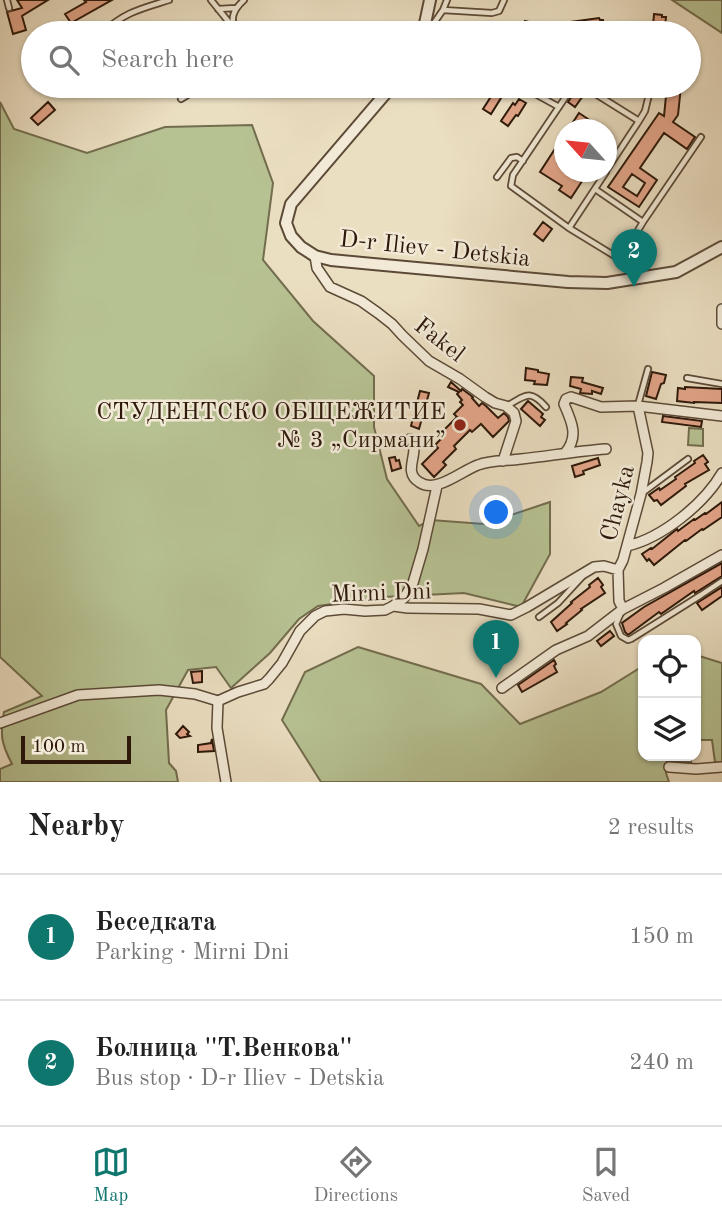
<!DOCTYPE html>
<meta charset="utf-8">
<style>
:root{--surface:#fff;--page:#f6f6f6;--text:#222;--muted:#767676;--line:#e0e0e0;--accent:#0f766e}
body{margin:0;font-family:"Old Standard TT",serif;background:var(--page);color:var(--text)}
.controls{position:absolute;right:21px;bottom:21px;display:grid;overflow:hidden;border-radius:14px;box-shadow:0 2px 5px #0004}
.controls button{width:63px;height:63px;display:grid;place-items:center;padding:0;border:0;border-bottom:2px solid var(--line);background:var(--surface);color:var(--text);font:35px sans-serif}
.compass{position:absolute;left:554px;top:119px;width:63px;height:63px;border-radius:50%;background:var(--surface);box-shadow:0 2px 5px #0004;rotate:297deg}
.scale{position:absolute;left:21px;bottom:18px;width:110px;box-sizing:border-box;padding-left:7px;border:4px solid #2d1809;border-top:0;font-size:19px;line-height:24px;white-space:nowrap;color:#2d1809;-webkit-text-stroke:5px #f2ead7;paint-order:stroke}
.you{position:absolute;left:497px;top:513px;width:24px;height:24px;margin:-18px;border:5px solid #fff;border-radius:50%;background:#1a73e8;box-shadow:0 0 0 10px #1a73e833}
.badge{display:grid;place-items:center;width:46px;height:46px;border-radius:50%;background:var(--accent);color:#fff;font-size:23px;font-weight:700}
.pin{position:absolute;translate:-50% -58px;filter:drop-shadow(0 2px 4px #0008)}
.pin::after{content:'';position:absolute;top:37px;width:24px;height:21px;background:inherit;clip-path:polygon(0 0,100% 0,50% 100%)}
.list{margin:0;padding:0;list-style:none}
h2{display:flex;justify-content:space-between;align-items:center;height:91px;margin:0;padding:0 28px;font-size:30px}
h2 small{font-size:23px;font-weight:400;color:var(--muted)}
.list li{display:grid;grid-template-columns:46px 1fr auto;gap:21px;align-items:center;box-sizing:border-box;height:126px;padding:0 28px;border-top:2px solid var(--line)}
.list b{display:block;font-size:26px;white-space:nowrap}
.list p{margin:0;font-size:23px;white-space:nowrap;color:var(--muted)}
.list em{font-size:23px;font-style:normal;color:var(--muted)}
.icon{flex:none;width:38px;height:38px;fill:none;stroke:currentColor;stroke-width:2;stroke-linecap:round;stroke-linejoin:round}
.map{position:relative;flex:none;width:722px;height:782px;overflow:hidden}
.search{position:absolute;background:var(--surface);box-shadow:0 2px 5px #0004;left:21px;right:21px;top:21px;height:77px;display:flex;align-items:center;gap:18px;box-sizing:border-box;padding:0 24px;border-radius:38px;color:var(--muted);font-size:26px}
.sheet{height:343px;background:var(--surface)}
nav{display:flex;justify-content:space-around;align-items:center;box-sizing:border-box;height:98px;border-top:2px solid var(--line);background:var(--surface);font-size:19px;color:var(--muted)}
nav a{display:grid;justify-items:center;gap:4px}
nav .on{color:var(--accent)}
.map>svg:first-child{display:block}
.green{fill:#b7c293;stroke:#726d4e;stroke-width:2}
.building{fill:#e3a589;stroke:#2d1809;stroke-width:2;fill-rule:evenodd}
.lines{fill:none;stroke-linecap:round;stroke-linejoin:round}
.service-casing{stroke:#5c4a37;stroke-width:8}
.minor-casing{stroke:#5c4a37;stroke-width:12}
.tertiary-casing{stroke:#5c4a37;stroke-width:14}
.service{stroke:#f2ead7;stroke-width:4.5}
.minor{stroke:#f2ead7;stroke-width:9}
.tertiary{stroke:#f2ead7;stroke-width:10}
.poi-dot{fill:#8f2418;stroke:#f2ead7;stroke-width:2.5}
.labels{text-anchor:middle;stroke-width:5;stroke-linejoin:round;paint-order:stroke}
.street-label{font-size:24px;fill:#2d1809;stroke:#f2ead7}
.poi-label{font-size:24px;fill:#2d1809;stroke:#f2ead7;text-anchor:end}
</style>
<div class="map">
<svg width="722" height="782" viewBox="0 0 722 782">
<rect width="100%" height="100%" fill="#ebdfc2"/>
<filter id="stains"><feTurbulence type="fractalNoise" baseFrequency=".00286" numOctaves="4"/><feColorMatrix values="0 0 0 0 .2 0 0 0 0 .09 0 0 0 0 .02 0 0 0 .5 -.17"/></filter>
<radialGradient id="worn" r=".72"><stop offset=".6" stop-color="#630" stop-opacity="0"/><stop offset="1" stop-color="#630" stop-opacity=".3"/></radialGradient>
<path class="green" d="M672,0h50v33z
M0,102l14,27 73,24 78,-26 87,-2 21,58 -10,77 50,61 61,55v51l13,52 32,47 12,-6 53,4 66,-22v52l-29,53 -57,-14 -80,4 -66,9 -19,13 -29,34 -39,35 -15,-21 -28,3 -22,40 3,53 7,8 2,11h-178v-13l12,-5c-11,-21 -12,-29 -8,-52l38,-16 -42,-39z
M689,428l14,1v17l-15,-1z
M358,647l123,37 39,40 81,-32 42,-26v90h48v6l-24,-1 -1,12 3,9h-348l-39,-62 23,-48z
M696,655l26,8v100l-7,-1 -3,-22h-16z"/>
<path class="building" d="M17,0h31l-26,16 4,14 -13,4 -6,-22 15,-4z
M84,0h28l-41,23 -6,-9 21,-12z
M654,14l8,1v2h4l-1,10 -12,-1z
M599,18l1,2h3l1,6 -35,5 2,-9z
M525,21l37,10v2h-40z
M478,86h21l7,4 -15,24 -8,-5 9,-14z
M667,86h14l-3,29 -5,7 22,15 -8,12 -23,-16 -24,35 17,12 -18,27 -31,-20 51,-74 5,3zM632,174l13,9 -8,13 -14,-9z
M578,87l7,6 -10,14 -7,-5z
M519,99l7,4 -8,13 -2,-1 -8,11 -7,-5 12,-18 2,2z
M48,102l7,8 -17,15 -7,-7z
M579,113l9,6 16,11h-36z
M564,135v19l-6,9 6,5v4h24l-17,26 -12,-8 3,-4 -22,-14z
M543,222l9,7 -9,12 -9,-7z
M526,368l12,2v2l11,2 -2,11 -13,-1 1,-3 -10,-1z
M652,372l14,3 -2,8 -3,1 -5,15 -10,-3z
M571,377l12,1 -1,4 21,6 -2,6 -9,-3v3l-12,-1 1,-4 -11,-3z
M451,382l10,9 1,-2 11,8 -1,1 7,8 3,-3 4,3 12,12 6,-5 4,4 1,4 -16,16 -12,-13 -9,8 -2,-2 -16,16 2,3 -13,13 3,3 -12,12 -12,-13 16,-16 -3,-3 9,-9 -3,-3 16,-16 -3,-3 9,-9 -3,-3 2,-2 -5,-6 2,-2 -11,-5z
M685,387l37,2v14l-28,-1v1l-17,-2 1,-13 7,1z
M420,391l9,2 -10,36 -8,-3z
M528,401l15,13 -2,3 4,3 -5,6 -19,-17z
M663,416l39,5 -1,6 -39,-5z
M703,455l5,7 -3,2 4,6 -24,14 1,2 -25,19 -4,-5 -3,1 -5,-6 10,-7 1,2 16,-11 -1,-2 20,-14 -1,-2z
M395,457l1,4 3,-1 2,8 -9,3 -3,-13z
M598,458l2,7 -17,6 1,3 -9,3 -3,-11z
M722,502v15l-19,13 -1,-1 -16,12 -1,-1 -31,25 -5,-6 -2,2 -5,-7 9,-6 1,1 25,-20 1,2 16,-12 1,1 10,-7 1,1z
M722,563v13l-27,17 -1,-2 -33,23 -2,-2 -31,23 -3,-3 -3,-9 22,-16z
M598,578l5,7 -2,2 4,6 -24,16 1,1 -16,13 1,1 -10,7 -6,-9 21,-19 -1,-1 19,-15 -1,-2z
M722,587v9l-20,14 -5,-7z
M610,631l4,5 -13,10 -4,-5z
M554,660l2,4 -2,2 3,6 -35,20 -4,-7z
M202,671v11l-9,1 -2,-11z
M183,726l6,6 -2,2 3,2 -10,2 -4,-4z
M212,739l2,12 -16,1v-7l13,-2z"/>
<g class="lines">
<defs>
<path id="service" d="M7,0l2,8
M211,0l21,26
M218,9l18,-1
M443,10l49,3 7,-2 5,-11
M102,33c23,-21 38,-24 67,-33
M237,33c-8,-14 -4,-23 7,-33
M427,33l16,-23 4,-10
M521,86l38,21
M573,86l-60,89 -2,11 58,42 75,46
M583,86l56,35 -33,50
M181,99l21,-13
M639,121l6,-10 6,-25
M497,177l14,-19 6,-1 6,4
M595,189l48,33
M569,228l37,-56
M621,259l22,-37 58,-85
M687,378l35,6
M638,405l10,-36
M507,406c19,-11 23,-17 39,1
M641,494l47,-35
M620,615l-4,9 5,12 7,4 3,-1 70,-44 21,-14
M539,617l19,-14 24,-26"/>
<path id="minor" d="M315,256l2,12 13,19 31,14 17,12 14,11 10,11 27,26 31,18 25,18 10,6 11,3 8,7 2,8 -13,40
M722,309v15
M410,439c12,12 -9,32 9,43 17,12 42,-11 59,-17 13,-5 29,-4 43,-6 28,-3 57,-8 85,-10
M565,453c14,-16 7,-31 -1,-49l2,-5 5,-2 30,10 37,-1 84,10
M627,546c35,-8 77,-42 95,-73
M393,606l11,-8 9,-15 10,-34 14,-63
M623,609l-4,-8 -1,-31 5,-10 18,-66 6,-32 1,-9 -10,-47
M502,688l54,-38 32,-14 35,-27 41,-21 58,-33
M218,701l20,-9 26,-8 5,-5 13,-16 18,-32 15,-15 10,-5 19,-2 21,2 20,-1 8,-4 15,2 71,1 32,6 16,-8 67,-40 10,-1 14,4
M218,701l-1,27 9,54
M0,723l78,-28 81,-5 36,4 23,7
M669,767l27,2 26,-2"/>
<path id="tertiary" d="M423,33l7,-33
M392,86l-101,118 -5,19 5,13 10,11 14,9 16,4 42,4 195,18 39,1 69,-11 46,-25"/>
</defs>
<use href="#service" class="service-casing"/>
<use href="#minor" class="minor-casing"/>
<use href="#tertiary" class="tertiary-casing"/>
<use href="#service" class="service"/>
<use href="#minor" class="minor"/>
<use href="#tertiary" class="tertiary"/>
</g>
<circle class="poi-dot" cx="460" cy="425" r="7"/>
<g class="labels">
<g class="street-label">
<text transform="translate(435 248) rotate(6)" y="8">D-r Iliev - Detskia</text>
<text transform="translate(440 339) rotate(38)" y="8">Fakel</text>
<text transform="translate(617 503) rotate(-76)" y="8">Chayka</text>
<text transform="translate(381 592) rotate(-2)" y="8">Mirni Dni</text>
</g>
<g class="poi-label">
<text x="446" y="419">СТУДЕНТСКО ОБЩЕЖИТИЕ<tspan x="446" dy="28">№ 3 „Сирмани”</tspan></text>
</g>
</g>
<rect width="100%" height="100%" filter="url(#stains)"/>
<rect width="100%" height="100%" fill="url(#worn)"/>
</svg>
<div class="controls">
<button><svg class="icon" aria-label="locate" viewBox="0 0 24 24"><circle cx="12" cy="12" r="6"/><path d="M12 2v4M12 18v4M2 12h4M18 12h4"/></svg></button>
<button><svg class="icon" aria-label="layers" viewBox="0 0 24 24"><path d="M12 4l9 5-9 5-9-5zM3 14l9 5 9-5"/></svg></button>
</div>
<svg class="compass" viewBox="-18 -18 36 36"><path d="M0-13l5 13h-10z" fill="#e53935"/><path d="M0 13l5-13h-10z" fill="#767676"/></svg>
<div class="scale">100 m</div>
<div class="you"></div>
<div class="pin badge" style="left:496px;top:678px">1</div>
<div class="pin badge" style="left:634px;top:287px">2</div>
<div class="search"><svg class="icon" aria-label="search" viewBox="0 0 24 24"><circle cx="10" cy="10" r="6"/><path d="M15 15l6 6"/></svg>Search here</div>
</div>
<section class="sheet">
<h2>Nearby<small>2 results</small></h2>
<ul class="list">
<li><span class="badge">1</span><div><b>Беседката</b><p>Parking · Mirni Dni</p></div><em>150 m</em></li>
<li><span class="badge">2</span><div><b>Болница ''Т.Венкова''</b><p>Bus stop · D-r Iliev - Detskia</p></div><em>240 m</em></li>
</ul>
</section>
<nav>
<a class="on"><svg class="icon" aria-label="map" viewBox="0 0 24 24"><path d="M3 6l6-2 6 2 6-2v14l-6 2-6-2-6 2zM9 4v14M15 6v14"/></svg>Map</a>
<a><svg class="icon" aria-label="directions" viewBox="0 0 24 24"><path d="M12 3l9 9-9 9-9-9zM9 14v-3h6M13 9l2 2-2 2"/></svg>Directions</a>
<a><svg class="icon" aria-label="saved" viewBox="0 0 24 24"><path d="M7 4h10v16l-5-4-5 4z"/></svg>Saved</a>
</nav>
